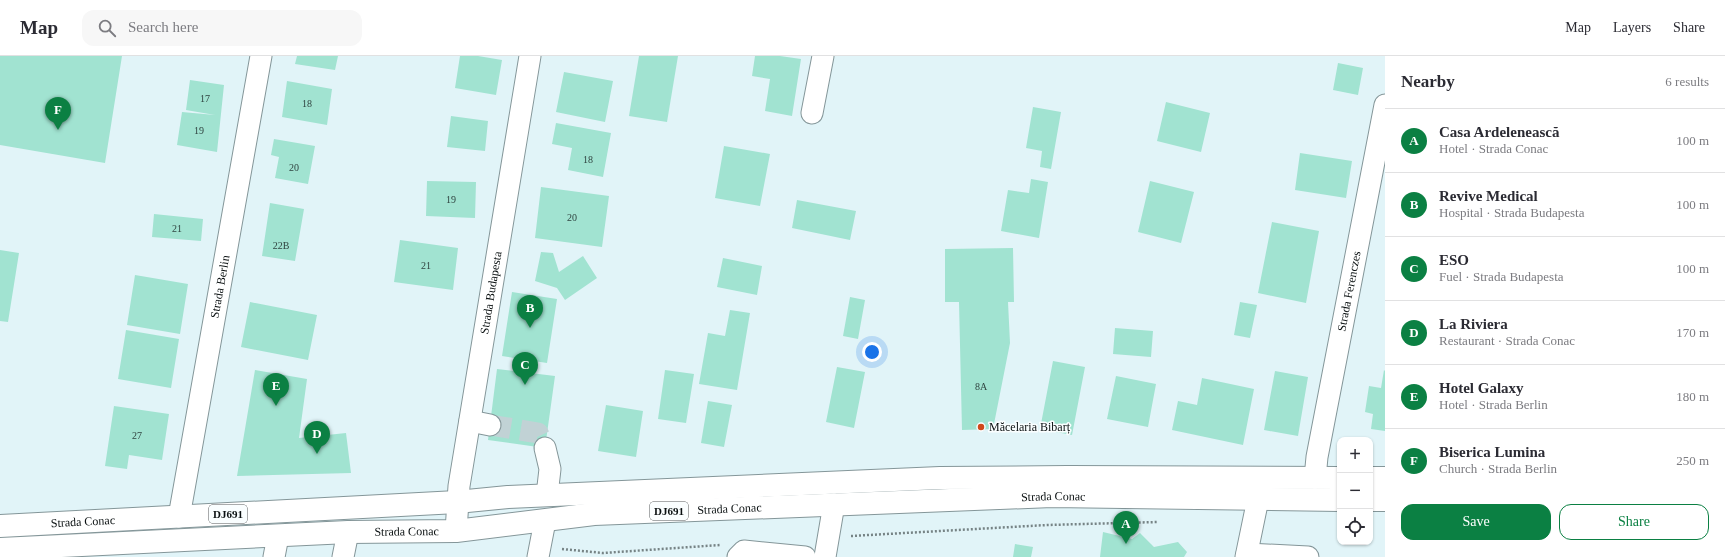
<!DOCTYPE html>
<meta charset="utf-8">
<style>
:root{--surface:#fff;--page:#f7f7f7;--text:#2b2b33;--muted:#7c7c81;--line:#e1e1e2;--accent:#0b8043}
body{margin:0;font-family:Georgia,serif;background:var(--page);color:var(--text)}
.controls{position:absolute;right:12px;bottom:12px;display:grid;overflow:hidden;border-radius:8px;box-shadow:0 1px 3px #0004}
.controls button{width:36px;height:36px;display:grid;place-items:center;padding:0;border:0;border-bottom:1px solid var(--line);background:var(--surface);color:var(--text);font:20px sans-serif}
.you{position:absolute;left:872px;top:296px;width:14px;height:14px;margin:-10px;border:3px solid #fff;border-radius:50%;background:#1a73e8;box-shadow:0 0 0 6px #1a73e833}
.badge{display:grid;place-items:center;width:26px;height:26px;border-radius:50%;background:var(--accent);color:#fff;font-size:13px;font-weight:700}
.pin{position:absolute;translate:-50% -33px;filter:drop-shadow(0 1px 2px #0008)}
.pin::after{content:'';position:absolute;top:21px;width:14px;height:12px;background:inherit;clip-path:polygon(0 0,100% 0,50% 100%)}
.list{margin:0;padding:0;list-style:none}
h2{display:flex;justify-content:space-between;align-items:center;height:52px;margin:0;padding:0 16px;font-size:17px}
h2 small{font-size:13px;font-weight:400;color:var(--muted)}
.list li{display:grid;grid-template-columns:26px 1fr auto;gap:12px;align-items:center;box-sizing:border-box;height:64px;padding:0 16px;border-top:1px solid var(--line)}
.list b{display:block;font-size:15px;white-space:nowrap}
.list p{margin:0;font-size:13px;white-space:nowrap;color:var(--muted)}
.list em{font-size:13px;font-style:normal;color:var(--muted)}
.actions{display:flex;gap:8px;padding:12px 16px}
.actions a{flex:1;padding:9px 0;border:1px solid var(--accent);border-radius:12px;text-align:center;font-size:14px;color:var(--accent)}
.actions .main{background:var(--accent);color:#fff}
.icon{flex:none;width:22px;height:22px;fill:none;stroke:currentColor;stroke-width:2;stroke-linecap:round;stroke-linejoin:round}
.map{position:relative;flex:none;width:1385px;height:501px;overflow:hidden}
header{display:flex;align-items:center;gap:24px;box-sizing:border-box;height:56px;padding:0 20px;background:var(--surface);border-bottom:1px solid var(--line)}
header strong{font-size:19px}
nav{display:flex;gap:22px;margin-inline-start:auto;font-size:14px}
.search{width:280px;height:36px;background:var(--page);display:flex;align-items:center;gap:10px;box-sizing:border-box;padding:0 14px;border-radius:12px;color:var(--muted);font-size:15px}
main{display:flex}
aside{flex:1;background:var(--surface)}
.map>svg:first-child{display:block}
.building{fill:#a1e3d1}
.lines{fill:none;stroke-linecap:round;stroke-linejoin:round}
.minor-tunnel{stroke:#c1d2d5;stroke-width:21;stroke-dasharray:21 10;stroke-linecap:butt}
.minor-casing{stroke:#849699;stroke-width:23}
.major-casing{stroke:#849699;stroke-width:24}
.path{stroke:#768385;stroke-width:2.5;stroke-dasharray:2 2;stroke-linecap:butt}
.minor{stroke:#fff;stroke-width:21}
.major{stroke:#fff;stroke-width:22}
.poi-dot{fill:#d0491a;stroke:#fafeff;stroke-width:1.5}
.labels{text-anchor:middle;stroke-width:3;stroke-linejoin:round;paint-order:stroke}
.number-label{font-size:10px;fill:#304541}
.shield{fill:#fafeff;stroke:#525758;stroke-width:1}
.shield-label{font-size:11px;font-weight:bold;fill:#0a1011}
.street-label{font-size:12px;fill:#0a1011;stroke:#fafeff}
.poi-label{font-size:12px;fill:#0a1011;stroke:#fafeff;text-anchor:start}
</style>
<header>
<strong>Map</strong>
<div class="search"><svg class="icon" aria-label="search" viewBox="0 0 24 24"><circle cx="10" cy="10" r="6"/><path d="M15 15l6 6"/></svg>Search here</div>
<nav><a>Map</a><a>Layers</a><a>Share</a></nav>
</header>
<main>
<div class="map">
<svg width="1385" height="501" viewBox="0 0 1385 501">
<rect width="100%" height="100%" fill="#e1f4f8"/>
<path class="building" d="M0,0h122l-17,107 -105,-18z
M297,0h41l-3,14 -40,-6z
M460,0h18l24,4 -6,35 -41,-7z
M639,0h39l-11,66 -38,-6z
M755,0h25l21,3 -9,57 -27,-5 5,-32 -18,-3z
M1338,7l25,5 -5,27 -25,-5z
M564,16l49,9 -8,41 -49,-10z
M190,24l34,5 -7,67 -40,-7 5,-33 33,3 -29,-5z
M287,25l45,8 -5,36 -45,-8z
M1166,46l44,11 -9,39 -44,-11z
M1033,51l28,5 -10,57 -11,-2 2,-16 -16,-3z
M451,60l37,5 -3,30 -38,-4z
M556,67l55,10 -8,44 -35,-7 4,-22 -20,-4z
M274,83l41,7 -7,38 -33,-6 4,-21 -8,-2z
M724,90l46,8 -10,52 -45,-8z
M1300,97l52,8 -6,37 -51,-8z
M1031,123l17,3 -9,56 -38,-7 7,-41 21,3z
M427,125l49,1 -1,36 -49,-2z
M1150,125l44,11 -13,51 -43,-11z
M541,131l68,9 -7,51 -67,-9z
M797,144l59,11 -6,29 -58,-12z
M270,147l34,6 -9,52 -33,-5z
M154,158l49,5 -2,22 -49,-4z
M1272,166l47,9 -13,72 -48,-10z
M400,184l58,8 -5,42 -59,-8z
M1013,192l1,54h-6l2,41 -17,86 -31,1 -3,-128h-14v-53z
M0,194l19,3 -11,69 -8,-1z
M541,196l12,1 6,19 24,-16 14,22 -32,22 -8,-12 -22,-7z
M723,202l39,8 -5,29 -40,-8z
M135,219l53,9 -8,50 -53,-9z
M512,236l45,7 -10,64 -45,-7z
M850,241l15,3 -7,39 -15,-3z
M250,246l67,13 -9,45 -67,-13z
M1240,246l17,3 -7,33 -16,-3z
M730,254l20,3 -13,77 -38,-6 9,-51 17,3z
M1115,272l38,3 -2,26 -38,-3z
M126,274l53,9 -8,49 -53,-9z
M1053,305l32,6 -13,68 -32,-6z
M837,311l28,5 -11,56 -28,-6z
M497,313l58,7 -10,72 -57,-8z
M255,314l52,9 -8,59 47,-5 5,40 -114,3z
M665,314l29,4 -8,49 -28,-4z
M1384,314l1,1v60l-14,-2 2,-15 -8,-2 4,-26 12,2z
M1275,315l33,6 -10,59 -34,-6z
M1116,320l40,8 -8,43 -41,-8z
M1202,322l52,11 -11,56 -71,-15 6,-29 19,4z
M708,345l24,4 -8,42 -23,-4z
M606,349l37,6 -7,46 -38,-6z
M114,350l55,8 -7,46 -33,-5 -2,14 -22,-3z
M1103,476l29,7 8,-6 14,14 24,-5 9,10 -3,5h-84z
M1015,488l18,3 -2,10h-18z"/>
<g class="lines">
<path class="minor-tunnel" d="M490,369l48,8 7,15"/>
<defs>
<g id="minor">
<path d="M812,57l11,-57"/>
<path d="M470,365l20,4"/>
<path d="M545,392l5,21 -3,26"/>
<path id="s1" d="M1315,422l2,-21 68,-352"/>
<path id="s2" d="M179,461l82,-461"/>
<path id="s3" d="M456,475l3,-45 71,-430"/>
<path d="M1247,498l61,3"/>
<path d="M274,501l4,-21"/>
<path d="M343,501l5,-25"/>
<path d="M538,501l7,-36"/>
<path d="M738,501l6,-6 61,6"/>
<path d="M825,501l9,-53"/>
<path d="M1246,501l12,-58"/>
</g>
<g id="major">
<path d="M1370,422h15"/>
<path d="M1370,444h15"/>
<path id="s4" d="M0,470l457,-24 51,-5 432,-19 128,-1 272,1"/>
<path id="s5" d="M0,493l348,-17 108,-1 138,-17 458,-18 288,4"/>
</g>
</defs>
<use href="#minor" class="minor-casing"/>
<use href="#major" class="major-casing"/>
<path class="path" d="M851,480l196,-11 111,-3
M562,493l41,4 117,-8"/>
<use href="#minor" class="minor"/>
<use href="#major" class="major"/>
</g>
<circle class="poi-dot" cx="981" cy="371" r="4"/>
<g class="labels">
<g class="number-label">
<text x="205" y="46">17</text>
<text x="307" y="51">18</text>
<text x="199" y="78">19</text>
<text x="588" y="107">18</text>
<text x="294" y="115">20</text>
<text x="451" y="147">19</text>
<text x="572" y="165">20</text>
<text x="177" y="176">21</text>
<text x="281" y="193">22B</text>
<text x="426" y="213">21</text>
<text x="981" y="334">8A</text>
<text x="137" y="383">27</text>
</g>
<g class="shield">
<rect x="650" y="446" width="38" height="18" rx="3"/>
<rect x="209" y="449" width="38" height="18" rx="3"/>
</g>
<g class="shield-label">
<text x="669" y="459">DJ691</text>
<text x="228" y="462">DJ691</text>
</g>
<g class="street-label">
<text dy="4" stroke="none"><textPath href="#s2" startOffset="234">Strada Berlin</textPath></text>
<text dy="4" stroke="none"><textPath href="#s1" startOffset="190">Strada Ferenczes</textPath></text>
<text dy="4" stroke="none"><textPath href="#s3" startOffset="241">Strada Budapesta</textPath></text>
<text dy="4" stroke="none"><textPath href="#s5" startOffset="1055">Strada Conac</textPath></text>
<text dy="4" stroke="none"><textPath href="#s5" startOffset="731">Strada Conac</textPath></text>
<text dy="4" stroke="none"><textPath href="#s4" startOffset="83">Strada Conac</textPath></text>
<text dy="4" stroke="none"><textPath href="#s5" startOffset="407">Strada Conac</textPath></text>
</g>
<g class="poi-label">
<text x="989" y="375">Măcelaria Bibarț</text>
</g>
</g>
</svg>
<div class="controls">
<button>+</button>
<button>−</button>
<button><svg class="icon" aria-label="locate" viewBox="0 0 24 24"><circle cx="12" cy="12" r="6"/><path d="M12 2v4M12 18v4M2 12h4M18 12h4"/></svg></button>
</div>
<div class="you"></div>
<div class="pin badge" style="left:1126px;top:488px">A</div>
<div class="pin badge" style="left:530px;top:272px">B</div>
<div class="pin badge" style="left:525px;top:329px">C</div>
<div class="pin badge" style="left:317px;top:398px">D</div>
<div class="pin badge" style="left:276px;top:350px">E</div>
<div class="pin badge" style="left:58px;top:74px">F</div>
</div>
<aside>
<h2>Nearby<small>6 results</small></h2>
<ul class="list">
<li><span class="badge">A</span><div><b>Casa Ardelenească</b><p>Hotel · Strada Conac</p></div><em>100 m</em></li>
<li><span class="badge">B</span><div><b>Revive Medical</b><p>Hospital · Strada Budapesta</p></div><em>100 m</em></li>
<li><span class="badge">C</span><div><b>ESO</b><p>Fuel · Strada Budapesta</p></div><em>100 m</em></li>
<li><span class="badge">D</span><div><b>La Riviera</b><p>Restaurant · Strada Conac</p></div><em>170 m</em></li>
<li><span class="badge">E</span><div><b>Hotel Galaxy</b><p>Hotel · Strada Berlin</p></div><em>180 m</em></li>
<li><span class="badge">F</span><div><b>Biserica Lumina</b><p>Church · Strada Berlin</p></div><em>250 m</em></li>
</ul>
<div class="actions"><a class="main">Save</a><a>Share</a></div>
</aside>
</main>
